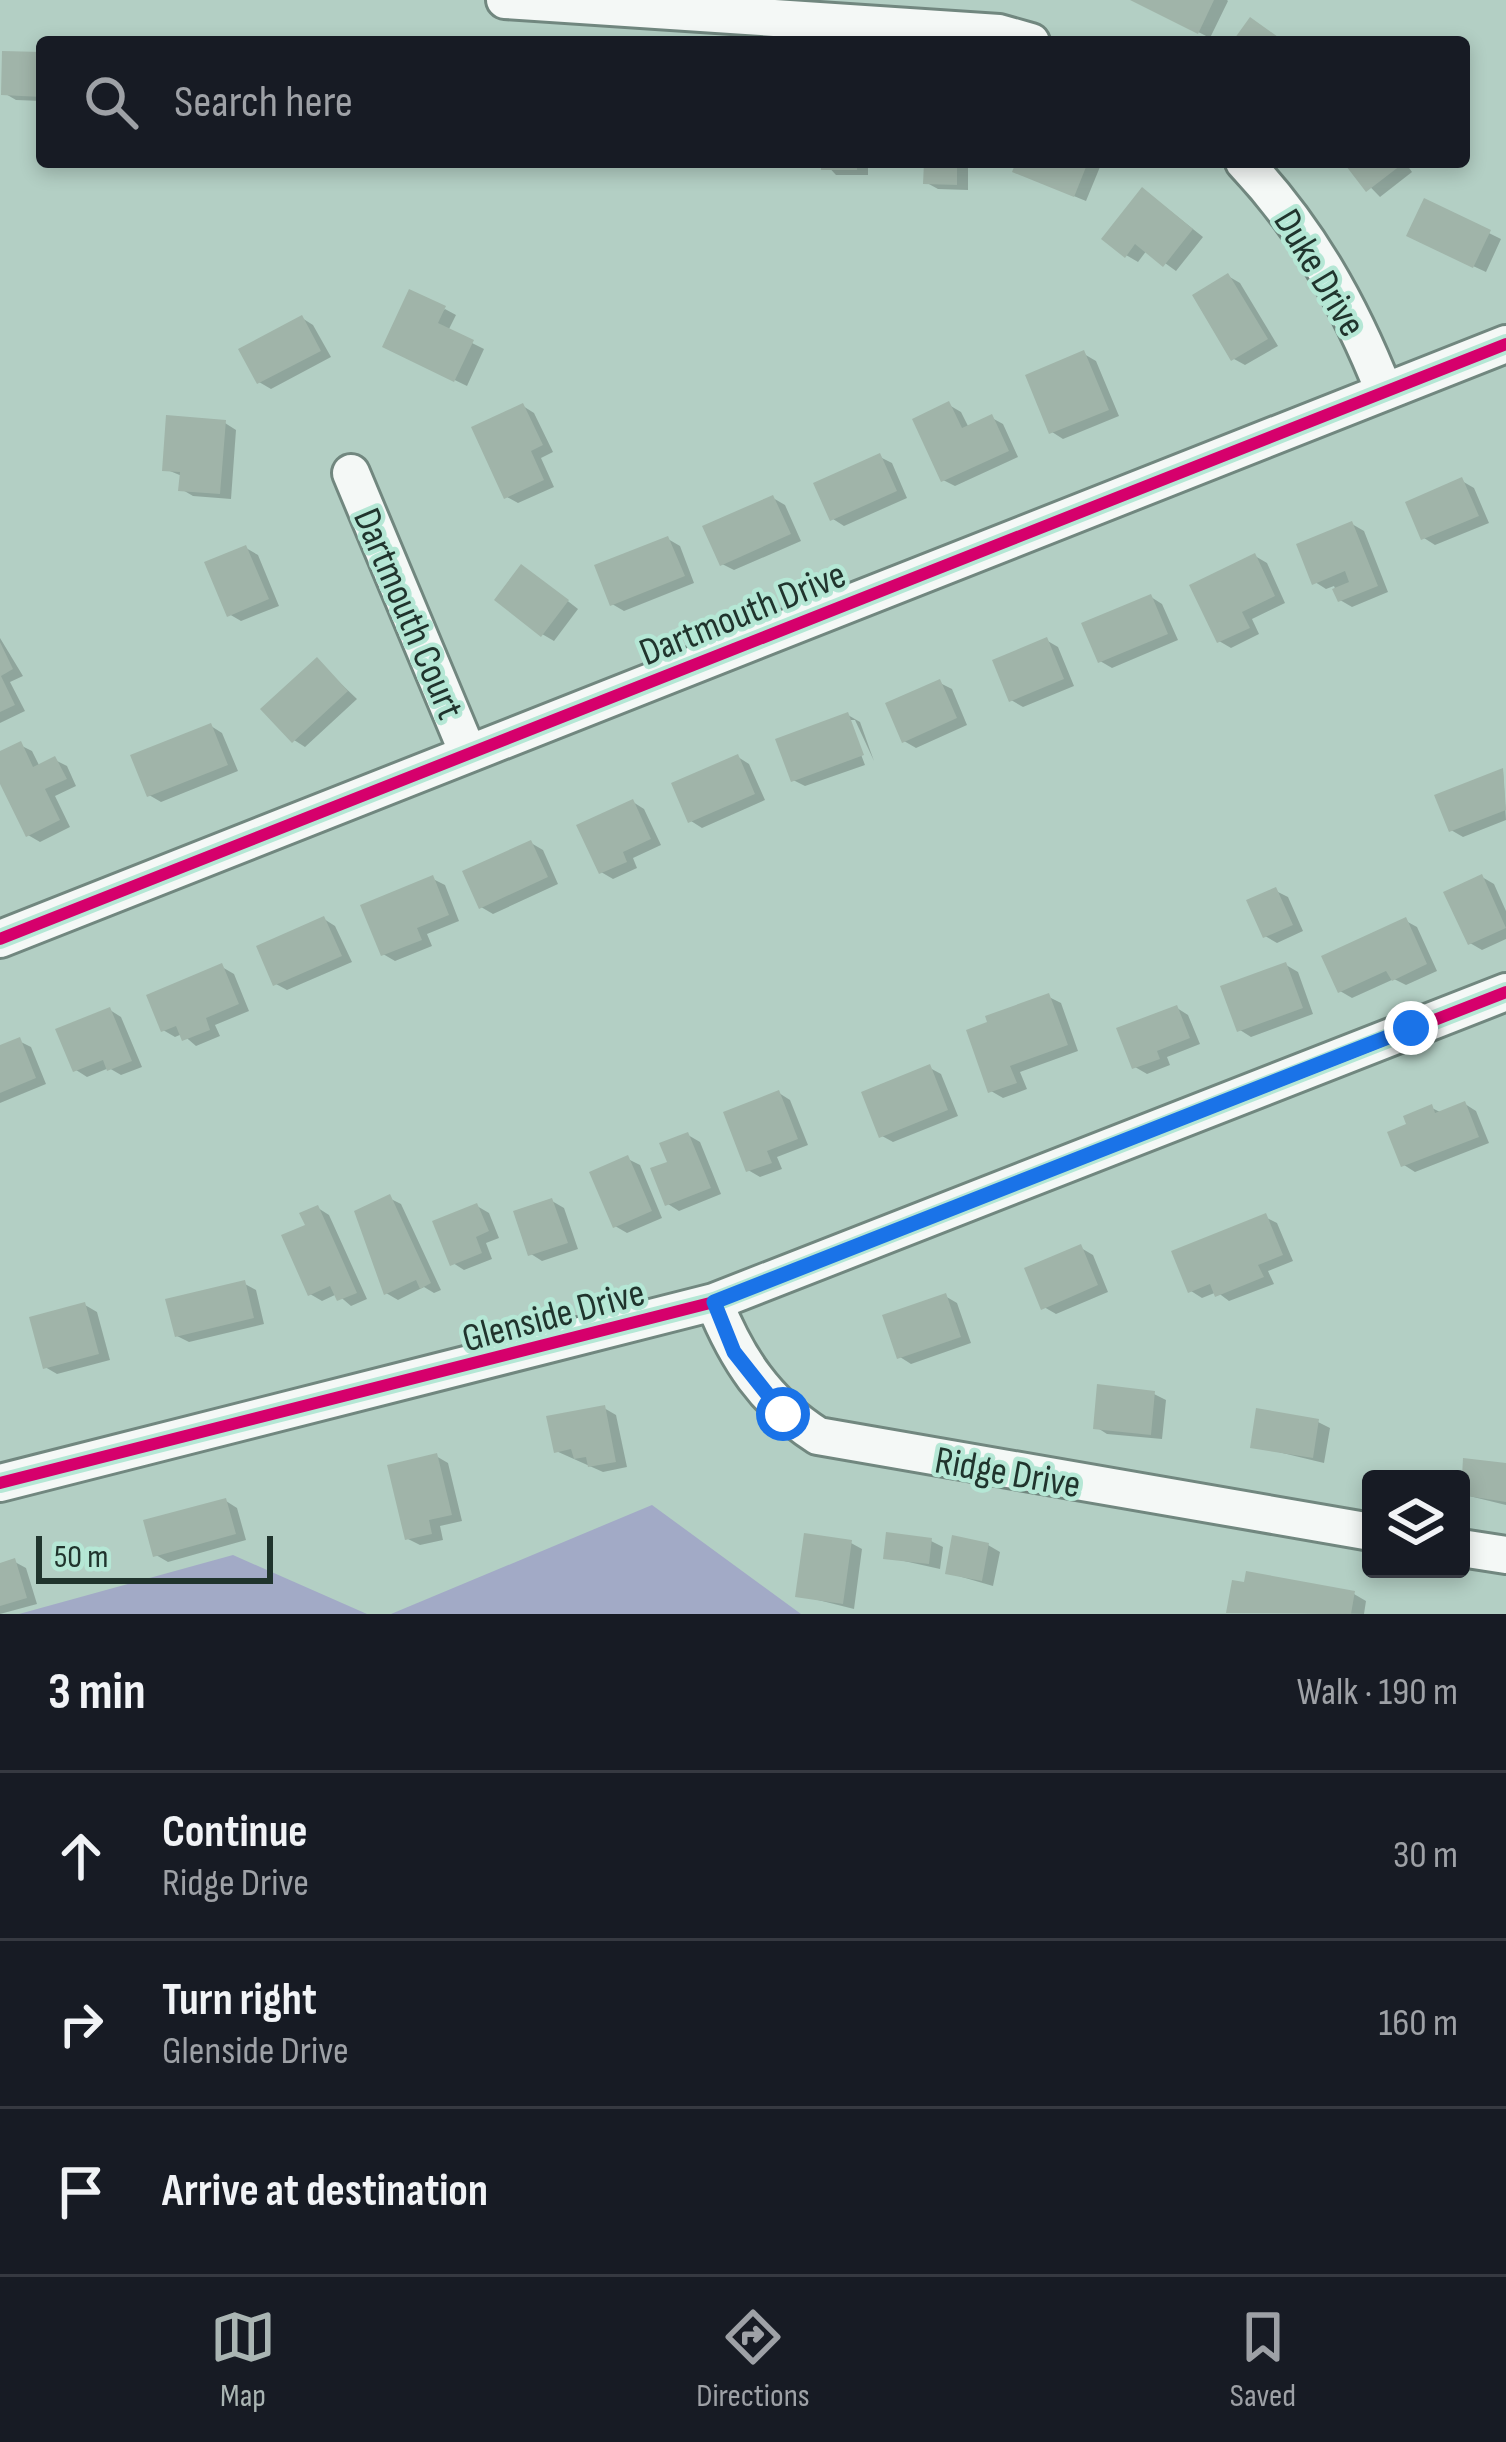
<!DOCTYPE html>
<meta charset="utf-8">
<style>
:root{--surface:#171b24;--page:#242831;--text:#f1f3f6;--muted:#9ea1a6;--line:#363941;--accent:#aab5b3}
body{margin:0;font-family:"Sofia Sans Condensed",sans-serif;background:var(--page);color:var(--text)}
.controls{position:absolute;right:36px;bottom:36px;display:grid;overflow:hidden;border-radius:12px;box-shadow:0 6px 18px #0003}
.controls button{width:108px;height:108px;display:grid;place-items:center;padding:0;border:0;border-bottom:3px solid var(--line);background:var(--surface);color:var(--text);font:60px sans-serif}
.scale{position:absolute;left:36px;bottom:30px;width:237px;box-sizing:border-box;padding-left:12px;border:6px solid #20342d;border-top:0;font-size:33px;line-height:42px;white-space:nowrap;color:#20342d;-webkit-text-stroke:9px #b5e7d5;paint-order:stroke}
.stop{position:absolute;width:36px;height:36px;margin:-27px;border:9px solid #1a73e8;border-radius:50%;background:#fff}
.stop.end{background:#1a73e8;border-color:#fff;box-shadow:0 3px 12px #0008}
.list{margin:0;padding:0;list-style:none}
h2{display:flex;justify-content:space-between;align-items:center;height:156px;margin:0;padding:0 48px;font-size:51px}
h2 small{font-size:39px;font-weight:400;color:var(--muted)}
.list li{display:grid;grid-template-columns:78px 1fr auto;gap:36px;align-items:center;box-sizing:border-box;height:168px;padding:0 48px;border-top:3px solid var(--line)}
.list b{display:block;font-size:45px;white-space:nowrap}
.list p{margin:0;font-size:39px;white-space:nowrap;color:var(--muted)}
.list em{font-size:39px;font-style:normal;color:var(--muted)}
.icon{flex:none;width:66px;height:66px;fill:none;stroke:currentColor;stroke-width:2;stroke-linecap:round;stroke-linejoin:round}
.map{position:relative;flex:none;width:1506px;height:1614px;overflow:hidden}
.search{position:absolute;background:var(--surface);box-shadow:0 6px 18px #0003;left:36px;right:36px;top:36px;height:132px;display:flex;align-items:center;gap:30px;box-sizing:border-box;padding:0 42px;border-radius:12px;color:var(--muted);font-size:45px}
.sheet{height:660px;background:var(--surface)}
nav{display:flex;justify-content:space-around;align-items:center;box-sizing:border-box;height:168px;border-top:3px solid var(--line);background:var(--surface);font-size:33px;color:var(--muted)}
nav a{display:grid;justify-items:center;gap:6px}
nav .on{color:var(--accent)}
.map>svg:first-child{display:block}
.forest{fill:#a2aac6}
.shadow{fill:#0003}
.building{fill:#a0b4a9}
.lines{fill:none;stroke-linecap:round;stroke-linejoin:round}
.street-casing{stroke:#71877f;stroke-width:42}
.street{stroke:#f4f8f6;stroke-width:36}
.cycleway-casing{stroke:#b5e7d5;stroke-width:20}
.cycleway{stroke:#d6006c;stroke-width:12}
.route{stroke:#1a73e8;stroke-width:15}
.labels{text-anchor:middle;stroke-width:9;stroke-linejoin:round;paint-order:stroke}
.street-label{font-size:39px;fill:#20342d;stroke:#b5e7d5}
</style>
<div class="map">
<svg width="1506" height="1614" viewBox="0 0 1506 1614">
<rect width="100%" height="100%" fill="#b3cfc4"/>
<path class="forest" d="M652,1505l149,109h-410z
M233,1555l134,59h-348z"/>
<path class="shadow" d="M1136,0h91l1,1 -18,37z
M42,55v46l-26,-1 -12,-7z
M824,162h44v13h-32z
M927,162h41v28l-30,-1 -11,-6z
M1019,162h83l-16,39 -59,-24z
M1346,162h59l7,10 -32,25z
M1154,198l49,39 -27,34 -29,-21 -9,12 -12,-7z
M1426,202l75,37 -15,33 -65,-30z
M1228,276l12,7 38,63 -33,19 -11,-6z
M445,309l11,6 -8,16 36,18 -17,37 -70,-34z
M302,318l11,7 18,32 -60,32 -12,-7z
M1084,354l12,7 23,55 -56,23 -11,-7z
M949,405l12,7 8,16 23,-10 11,6 15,33 -63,29 -12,-6z
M523,406l11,7 19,39 -12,6 13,29 -36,16 -11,-6z
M225,423l11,7 -5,69 -38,-3 -12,-7 1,-13 -17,-7z
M880,457l12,6 15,35 -63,28 -11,-7z
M1462,481l12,7 15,35 -54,22 -11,-7z
M773,498l12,7 16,36 -67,29 -12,-6z
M1352,524l12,7 24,61 -36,15 -12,-7 -6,-14 -8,3 -11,-7z
M668,539l12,7 14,37 -70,28 -12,-7z
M246,548l12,7 21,51 -38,15 -12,-7z
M1255,556l12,7 18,40 -33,16 7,15 -28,14 -12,-7z
M533,574l45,35 -24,32 -12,-7z
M1151,597l11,7 16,36 -66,28 -12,-7z
M0,638l23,38 -13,6 15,29 -25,12z
M1046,640l12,7 16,39 -51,21 -12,-7z
M317,661l40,38 -52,48 -11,-7z
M940,683l12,6 15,36 -51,23 -12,-7z
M848,715l12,7 14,39 -19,-41h-7l17,45 -60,21 -12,-6z
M211,726l11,7 16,38 -77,31 -12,-7z
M20,745l12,6 8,16 15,-7 12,6 9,20 -21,10 15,31 -30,15 -12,-7 -28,-58v-23z
M738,757l11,7 16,36 -63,28 -11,-7z
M1503,771l3,49 -43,17 -12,-7z
M633,802l11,7 17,36 -28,13 4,10 -24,11 -12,-7z
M531,843l12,7 15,34 -65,30 -12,-7z
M1482,877l12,7 12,27v28l-24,11 -12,-7z
M433,879l12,6 14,36 -32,13 5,12 -37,15 -12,-7z
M1276,891l12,6 15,34 -26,12 -12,-7z
M324,919l11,7 17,36 -65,28 -11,-6z
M1406,921l11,6 20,44 -31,14 -12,-6 -42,19 -12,-7z
M1286,965l12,7 15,42 -62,23 -11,-7z
M222,967l12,7 15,37 -34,14 5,11 -24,10 -14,-12 -7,3 -12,-7z
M1049,997l12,6 17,48 -58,21 7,17 -24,9 -12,-7z
M1177,1008l11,7 12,29 -33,13 3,8 -23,9 -12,-7z
M110,1010l11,7 21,50 -21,8 -12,-7 -22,9 -11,-7z
M19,1041l12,6 15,37 -46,19v-55z
M930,1068l11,6 17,42 -65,26 -11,-6z
M779,1093l11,7 18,45 -31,12 5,12 -22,8 -12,-7z
M1465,1104l11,7 13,32 -74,29 -11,-7 6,-39 22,-18 10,5z
M688,1135l12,7 21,52 -42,17 -11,-7 3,-40z
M628,1159l12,6 22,53 -35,15 -12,-7z
M389,1198l12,6 40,86 -7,3 -10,-6 -26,13 -12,-7z
M552,1201l12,7 14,41 -36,12 -11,-7z
M477,1206l12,7 10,25 -13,5 6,16 -28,11 -11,-7z
M318,1208l11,7 38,84 -16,7 -14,-12 -15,7 -12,-7z
M1265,1217l12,6 16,38 -25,10 6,13 -45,17 -12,-9 -15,6 -11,-7z
M1081,1248l12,7 15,37 -52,22 -12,-7z
M245,1284l11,6 8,34 -75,18 -12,-6z
M945,1296l12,7 14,40 -60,21 -11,-7z
M85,1305l12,7 13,48 -53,14 -12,-7z
M1154,1394l12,6 -4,39 -55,-5 -11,-7z
M604,1408l12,7 11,52 -24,5 -47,-21z
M1318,1422l12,6 -6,35 -71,-17z
M436,1456l12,7 14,58 -22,5 3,14 -23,5 -12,-6z
M1465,1461l41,5v39l-45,-11z
M226,1501l11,7 9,32 -78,22 -12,-7z
M931,1541l12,6 -3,22 -54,-12z
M851,1543l11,6 -8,60 -56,-14z
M988,1545l12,7 -7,34 -45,-13z
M15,1562l11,6 11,36 -37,10v-48z
M1354,1594l12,7 -2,13 -135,-2z"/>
<path class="building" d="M1130,0h84l-16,34z
M1250,17l35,25h-53z
M2,51l40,1v45l-41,-2z
M821,162h36v8h-36z
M924,162h33v23l-34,-1z
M1016,162h72l-14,35 -62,-25z
M1343,162h62l-39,30z
M1142,187l51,42 -30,38 -28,-23 -10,14 -24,-19z
M1424,198l67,32 -18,38 -67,-32z
M1228,273l40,66 -37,22 -39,-66z
M409,289l37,17 -8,17 36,17 -20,42 -72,-35z
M302,315l19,36 -64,33 -19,-35z
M1084,350l25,60 -60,24 -24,-59z
M949,401l13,27 30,-14 17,37 -68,31 -29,-63z
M523,403l20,42 -12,6 13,29 -40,19 -33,-72z
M166,415l60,5 -6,74 -42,-3 2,-19 -18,-1z
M880,453l17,38 -67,30 -17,-38z
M1462,477l17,39 -58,24 -16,-38z
M773,495l18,39 -71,32 -18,-40z
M1352,521l26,65 -40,16 -6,-13 17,-7 -4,-11 -33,14 -16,-41z
M668,536l17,40 -75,30 -16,-41z
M246,545l23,54 -42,18 -23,-55z
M1255,553l20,43 -33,16 8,16 -33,15 -28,-58z
M521,564l48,36 -28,37 -47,-37z
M1151,594l17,40 -70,29 -17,-40z
M1047,637l17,42 -55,23 -17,-42z
M0,642l13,27 -12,7 14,29 -15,7z
M317,657l31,34 -56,52 -32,-34z
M940,679l17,39 -55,25 -17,-40z
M848,712l16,43 -73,27 -16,-43z
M211,723l17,42 -81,32 -17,-42z
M21,741l12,26 22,-11 12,23 -22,10 15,31 -34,17 -26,-53v-33z
M738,754l17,40 -67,29 -17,-40z
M1503,768l3,42 -57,22 -15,-37z
M633,799l18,40 -28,13 4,10 -28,12 -23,-49z
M531,840l17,37 -69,32 -17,-38z
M1482,874l24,54 -38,17 -25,-53z
M433,875l16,40 -32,13 5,12 -41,16 -21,-51z
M1276,887l17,38 -30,13 -17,-38z
M324,916l18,40 -69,30 -17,-40z
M1406,917l21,47 -35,17 -6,-10 -48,22 -17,-37z
M1286,962l17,46 -66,24 -17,-46z
M222,963l17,41 -33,14 4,12 -28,11 -6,-15 -15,6 -15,-37z
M1049,993l19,52 -58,21 7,17 -29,10 -22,-63 21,-8 -2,-6z
M1177,1005l13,33 -33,13 3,8 -28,10 -16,-41z
M110,1007l22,54 -25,10 -4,-11 -30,12 -18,-43z
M20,1037l16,41 -36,15v-48z
M930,1064l18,46 -69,28 -18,-46z
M779,1090l19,49 -31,12 5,12 -26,9 -23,-60z
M1465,1101l14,36 -78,30 -14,-35 19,-8 -3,-8 29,-12 3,9z
M688,1132l23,56 -46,18 -15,-38 17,-6 -8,-19z
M628,1155l24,56 -39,17 -24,-56z
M390,1194l41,89 -11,6 -4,-9 -32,15 -30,-84z
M552,1198l16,45 -40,13 -15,-45z
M477,1203l12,28 -13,6 6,16 -32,13 -18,-45z
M318,1205l39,88 -20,8 -7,-15 -22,10 -27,-61 24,-10 -6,-12z
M1266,1213l17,42 -25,10 6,12 -49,20 -5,-13 -22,9 -17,-42z
M1081,1244l17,41 -57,25 -17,-42z
M245,1280l9,38 -79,19 -10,-38z
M946,1293l15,44 -64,22 -15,-44z
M85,1302l14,52 -56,15 -14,-52z
M1097,1384l58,7 -4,44 -58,-6z
M605,1405l11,57 -28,5 -2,-10 -12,2 -3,-10 -17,4 -8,-37z
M1256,1408l63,11 -6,39 -63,-10z
M437,1453l15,62 -23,5 3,14 -27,6 -18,-75z
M1463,1458l43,5v39l-45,-7z
M226,1498l10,36 -83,23 -10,-37z
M886,1532l46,6 -3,26 -46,-5z
M804,1533l48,7 -9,64 -48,-7z
M952,1535l37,8 -7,38 -37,-7z
M15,1558l12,40 -27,8v-43z
M1246,1571l109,20 -4,23 -125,-1 6,-33 12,2z"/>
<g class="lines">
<defs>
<path id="street" d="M505,0l494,33 32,9
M1244,162c64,68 106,143 140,229
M351,473l117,280
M0,939l1506,-595
M714,1302c23,57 51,100 104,134l553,96
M0,1483l714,-181 792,-310
M1461,1548l45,7"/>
</defs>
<use href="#street" class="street-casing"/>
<use href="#street" class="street"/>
<defs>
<path id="cycleway" d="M0,939l1506,-595
M0,1483l714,-181 792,-310"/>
</defs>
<use href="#cycleway" class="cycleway-casing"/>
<use href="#cycleway" class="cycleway"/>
</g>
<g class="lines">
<path class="route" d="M783,1414l-49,-62 -20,-50 697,-274"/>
</g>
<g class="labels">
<g class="street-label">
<text transform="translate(1321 272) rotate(59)" y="14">Duke Drive</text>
<text transform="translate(742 612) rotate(-22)" y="14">Dartmouth Drive</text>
<text transform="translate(410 613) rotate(67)" y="14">Dartmouth Court</text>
<text transform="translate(553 1314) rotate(-15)" y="14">Glenside Drive</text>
<text transform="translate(1008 1471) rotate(10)" y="14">Ridge Drive</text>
</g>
</g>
</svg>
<div class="controls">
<button><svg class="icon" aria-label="layers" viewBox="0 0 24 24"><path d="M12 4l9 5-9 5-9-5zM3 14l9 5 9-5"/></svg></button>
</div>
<div class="scale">50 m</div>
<div class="stop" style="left:783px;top:1414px"></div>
<div class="stop end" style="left:1411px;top:1028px"></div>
<div class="search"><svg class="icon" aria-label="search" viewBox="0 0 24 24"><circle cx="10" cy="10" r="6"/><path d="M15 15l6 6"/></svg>Search here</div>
</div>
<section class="sheet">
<h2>3 min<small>Walk · 190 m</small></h2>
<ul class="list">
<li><svg class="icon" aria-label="ahead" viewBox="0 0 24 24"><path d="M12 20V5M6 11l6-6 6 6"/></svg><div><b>Continue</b><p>Ridge Drive</p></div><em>30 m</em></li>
<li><svg class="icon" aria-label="right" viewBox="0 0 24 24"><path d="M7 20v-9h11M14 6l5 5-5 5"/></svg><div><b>Turn right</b><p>Glenside Drive</p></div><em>160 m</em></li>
<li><svg class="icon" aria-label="arrive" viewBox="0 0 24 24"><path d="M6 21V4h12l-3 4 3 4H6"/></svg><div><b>Arrive at destination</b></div></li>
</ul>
</section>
<nav>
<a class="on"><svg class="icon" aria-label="map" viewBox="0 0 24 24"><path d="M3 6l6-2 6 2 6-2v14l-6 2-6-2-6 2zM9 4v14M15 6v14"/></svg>Map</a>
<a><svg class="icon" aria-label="directions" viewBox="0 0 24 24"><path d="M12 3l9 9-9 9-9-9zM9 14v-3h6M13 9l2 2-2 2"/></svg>Directions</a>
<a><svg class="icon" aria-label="saved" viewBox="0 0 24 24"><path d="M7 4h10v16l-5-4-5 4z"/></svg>Saved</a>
</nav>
